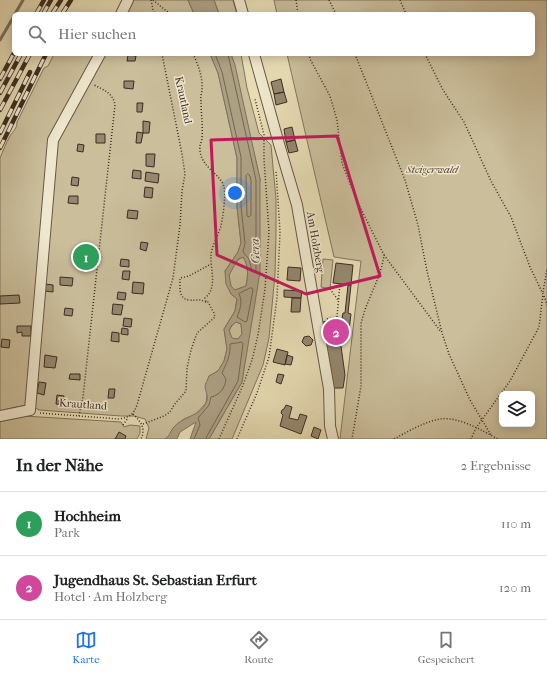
<!DOCTYPE html>
<html lang="de">
<meta charset="utf-8">
<style>
:root{--surface:#fff;--page:#f2f2f2;--text:#202124;--muted:#757577;--line:#e0e0e0;--accent:#1a73e8}
body{margin:0;font-family:"IM FELL French Canon",serif;background:var(--page);color:var(--text)}
.controls{position:absolute;right:12px;bottom:12px;display:grid;overflow:hidden;border-radius:6px;box-shadow:0 2px 10px #0003}
.controls button{width:36px;height:36px;display:grid;place-items:center;padding:0;border:0;border-bottom:1px solid var(--line);background:var(--surface);color:var(--text);font:20px sans-serif}
.you{position:absolute;left:235px;top:193px;width:14px;height:14px;margin:-10px;border:3px solid #fff;border-radius:50%;background:#1a73e8;box-shadow:0 0 0 6px #1a73e833}
.badge{display:grid;place-items:center;width:26px;height:26px;border-radius:50%;background:var(--accent);color:#fff;font-size:13px;font-weight:700}
.pin{position:absolute;translate:-50% -50%;border:2px solid #fff;box-shadow:0 1px 4px #0006}
.list{margin:0;padding:0;list-style:none}
h2{display:flex;justify-content:space-between;align-items:center;height:52px;margin:0;padding:0 16px;font-size:17px}
h2 small{font-size:13px;font-weight:400;color:var(--muted)}
.list li{display:grid;grid-template-columns:26px 1fr auto;gap:12px;align-items:center;box-sizing:border-box;height:64px;padding:0 16px;border-top:1px solid var(--line)}
.list b{display:block;font-size:15px;white-space:nowrap}
.list p{margin:0;font-size:13px;white-space:nowrap;color:var(--muted)}
.list em{font-size:13px;font-style:normal;color:var(--muted)}
.icon{flex:none;width:22px;height:22px;fill:none;stroke:currentColor;stroke-width:2;stroke-linecap:round;stroke-linejoin:round}
.map{position:relative;flex:none;width:547px;height:439px;overflow:hidden}
.search{position:absolute;background:var(--surface);box-shadow:0 2px 10px #0003;left:12px;right:12px;top:12px;height:44px;display:flex;align-items:center;gap:10px;box-sizing:border-box;padding:0 14px;border-radius:6px;color:var(--muted);font-size:15px}
.sheet{height:180px;background:var(--surface)}
nav{display:flex;justify-content:space-around;align-items:center;box-sizing:border-box;height:56px;border-top:1px solid var(--line);background:var(--surface);font-size:11px;color:var(--muted)}
nav a{display:grid;justify-items:center;gap:2px}
nav .on{color:var(--accent)}
.map>svg:first-child{display:block}
.green{fill:#cabe9b;stroke:#82755f;fill-rule:evenodd}
.water{fill:#aca083;stroke:#7e725d;fill-rule:evenodd}
.lines{fill:none;stroke-linecap:round;stroke-linejoin:round}
.shore{stroke:#736653;stroke-width:1}
.stream{stroke:#7e725d;stroke-width:3}
.building{fill:#94886e;stroke:#3a2c23}
.minor-casing{stroke:#655847;stroke-width:12}
.path{stroke:#3a2c23;stroke-width:1.5;stroke-dasharray:1 2;stroke-linecap:butt}
.minor{stroke:#efe8ce;stroke-width:10}
.rail-casing{stroke:#3a2c23;stroke-width:4.5}
.rail{stroke:#efe8ce;stroke-width:3;stroke-dasharray:9;stroke-linecap:butt}
.marked{fill:none;stroke:#c2185b;stroke-width:3;stroke-linejoin:round}
.labels{text-anchor:middle;stroke-width:3;stroke-linejoin:round;paint-order:stroke}
.street-label{font-size:11px;fill:#3a2c23;stroke:#efe8ce}
.park-label{font-size:11px;font-style:italic;fill:#57493b;stroke:#efe8ce}
.water-label{font-size:12px;font-style:italic;fill:#56493b;stroke:#efe8ce}
</style>
<div class="map">
<svg width="547" height="439" viewBox="0 0 547 439">
<rect width="100%" height="100%" fill="#e7dcb4"/>
<filter id="stains"><feTurbulence type="fractalNoise" baseFrequency=".005" numOctaves="4"/><feColorMatrix values="0 0 0 0 .2 0 0 0 0 .09 0 0 0 0 .02 0 0 0 .5 -.17"/></filter>
<radialGradient id="worn" r=".72"><stop offset=".6" stop-color="#630" stop-opacity="0"/><stop offset="1" stop-color="#630" stop-opacity=".3"/></radialGradient>
<path class="green" d="M133,0h55l6,14h-69z
M214,0h19l4,14h-18z
M274,0h273v439h-207l21,-178 -27,-4 -47,-203h246v-40h-256zM502,394h30v30h-30z
M54,54h156l8,19 19,85v49l4,36 -3,9 -13,19 6,23 6,4 -2,13 -11,18 3,20 -3,12 -6,10 -9,5 -3,27 -11,12 -11,4 -10,8 -4,9 -5,3h-19l3,-11 -4,-9 -11,-3h-13l-82,-6c-11,-8 -27,-2 -39,1v-253c3,-7 6,-15 10,-22 3,-5 7,-7 7,-14l27,-54 4,-2z
M231,54h10l6,34 12,45 12,12 5,54v36l-1,39 -6,64 -6,27 -31,74h-23l33,-57 4,-32 14,-171z
M243,257c6,9 5,19 3,29l-11,4 -4,-4c-1,-3 -2,-7 -2,-10 1,-7 7,-16 14,-19z
M323,259l10,1 -3,29 -9,-2z
M236,322l5,2 1,10 -4,5h-6c-5,-8 -2,-12 4,-17z
M24,416l97,6 3,5 6,-2 10,1v7l-3,6h-137v-18z"/>
<path class="water" d="M188,0h26l5,14h-25z
M210,54h21l4,11 25,114v93l-18,110 -33,57h-19l6,-17 -16,10 -3,7h-12c6,-4 5,-8 9,-12 9,-11 25,-10 32,-24 3,-6 0,-10 -1,-16 0,-3 3,-8 4,-11l9,-5 6,-10 3,-12 -3,-20 11,-18 2,-12 -6,-5 -5,-10 -1,-13 13,-19 3,-9 -4,-36v-49l-19,-85zM243,257c6,9 5,19 3,29l-11,4 -4,-4 -2,-11 9,-16zM236,322l5,2 1,10 -4,5 -6,-1 -3,-8 2,-4z"/>
<g class="lines">
<path class="shore" d="M215,54l7,18 19,85v50l4,36 -2,9 6,7 3,12 2,1 2,-2v-90l-28,-126
M248,174l2,2 1,5v34l-2,2 -2,-1 -1,-40z
M250,288h2l1,2 -6,31 -2,1 -8,-5c3,-7 6,-16 2,-23z
M194,439l6,-14 -2,-7 11,-13 2,-8c9,-2 14,-9 15,-18l-4,-6c4,-9 9,-18 8,-29l12,-2 1,2 -5,37 -31,55 -1,3"/>
<path class="stream" d="M15,14l8,-14
M0,40l14,-24"/>
</g>
<path class="building" d="M128,55l8,1 -1,5h-8z
M281,79l3,13 -10,2 -3,-12z
M124,81h10l-1,8 -9,-1z
M284,92l3,10 -11,3 -2,-11z
M137,103h6l-1,9h-5z
M143,121l7,1 -1,11h-6z
M292,127l3,13 -9,2 -2,-13z
M137,132l6,1 -2,10h-5z
M96,134h9v9h-9z
M295,140l3,11 -9,2 -3,-11z
M78,144l6,1 -1,7 -6,-1z
M146,154h9l-1,13 -8,-1z
M133,170l8,1v8l-9,-1z
M146,172l13,2 -1,9 -13,-2z
M72,177l7,1 -1,8 -7,-1z
M145,187l8,1 -1,10 -8,-1z
M69,196h9v8l-10,-1z
M128,210l10,1 -1,8 -10,-1z
M141,242l7,1 -2,8 -6,-2z
M121,259l8,1v7l-9,-1z
M336,263l17,2 -2,20 -18,-2z
M288,267l13,1 -1,13 -13,-1z
M123,271h7l-1,9 -7,-1z
M60,277l13,1 -1,8 -12,-1z
M133,282l11,1 -1,11 -11,-1z
M45,284l8,1v7l-8,-1z
M348,285h3l-3,28 3,1 -3,24 -8,1 5,36 -2,13h-12l-9,-66 13,-2 1,6 5,-1 2,-12h2z
M284,290l18,1 -1,7 -17,-1z
M118,292l8,1 -1,7 -8,-1z
M19,295l1,8 -20,1v-8z
M292,298h9l-1,14h-9z
M113,304l10,1 -2,10 -9,-1z
M65,308l8,1 -1,7 -8,-1z
M124,318l8,1 -1,8 -8,-1z
M17,326h14v10h-9v-4l-5,1z
M122,328l6,1v6l-7,-1z
M112,332l7,1v9l-8,-1z
M309,336l4,4 -2,5 -5,1 -4,-4 2,-5z
M2,339l8,1 -1,8 -8,-1z
M277,349l11,3 -3,13 -12,-3z
M45,355l12,2 -2,11 -11,-1z
M287,355l6,2 -2,8 -6,-1z
M70,374h10v6l-11,-1z
M278,374l6,1 -3,9 -5,-2z
M39,382l7,1 -2,12 -7,-2z
M109,389h6l-1,9h-6z
M57,395l7,1 -1,9 -7,-1z
M286,405l6,2 -3,11 9,2 2,-6 7,2 -6,18 -21,-8 3,-11 -2,-2 1,-3 2,-1z
M314,427l7,3 -3,9 -7,-3z
M119,432l7,4 -1,3h-10z"/>
<g class="lines">
<defs>
<path id="minor" d="M239,0l4,14
M121,14l7,-14
M254,54l25,90 18,61 32,184 1,37 3,13
M0,416l30,-6 23,-270 47,-86"/>
</defs>
<use href="#minor" class="minor-casing"/>
<path class="path" d="M151,0l3,14
M153,0l17,14
M296,0l2,14
M329,0l7,14
M400,0l6,14
M309,54l1,5 20,37 7,24 5,43 14,36 28,56c-3,24 -18,45 -23,69v62l-9,53
M355,54l50,126 13,45 9,46 15,62 7,21 21,46 21,35
M425,54l18,36 21,32 27,59 20,36 19,50 13,27 -4,33 -29,54 -34,47 -5,11
M384,255l57,77
M330,289l8,11
M543,292l4,-23
M544,296l3,9
M206,302c-8,-4 -9,-1 -17,-2 -11,-1 -9,-14 -9,-22l9,-2 22,-12
M327,319l10,-2
M338,326l-1,-9 3,-33
M40,413l79,6c11,-2 14,-4 18,-14l36,-127 7,-53 2,-34 3,-17 -3,-20 -20,-100
M133,414c8,8 13,14 8,25
M79,416l4,-19 32,-292c-2,-12 -11,-15 -21,-20
M143,424l21,-8 6,-4 4,-7 12,-14 1,-23 4,-18 6,-17 18,-16 -1,-4 -6,-11h-2l-1,-4c13,-10 5,-30 6,-43 1,-10 7,-19 10,-29 2,-10 5,-30 3,-39 -3,-13 -24,-20 -24,-38 -1,-4 2,-7 2,-11 1,-13 -1,-25 -1,-37 -1,-4 1,-8 1,-12 1,-11 -4,-25 -9,-35
M123,425l5,-7
M219,439l24,-54 9,-25 6,-25 7,-46 4,-57 -5,-73v-24l-9,-36
M237,439l20,-46 12,-36 8,-59 3,-66 -4,-62
M394,439c15,-8 30,-17 46,-20 18,-3 43,12 58,20"/>
<use href="#minor" class="minor"/>
<defs>
<path id="rail" d="M36,14l8,-14
M43,14l8,-14
M52,14l9,-14
M62,14l9,-14
M0,79l14,-26
M0,93l21,-39
M0,110l30,-56
M0,133l30,-61
M0,148l46,-94"/>
</defs>
<use href="#rail" class="rail-casing"/>
<use href="#rail" class="rail"/>
</g>
<path class="marked" d="M337,136l43,140 -74,18 -89,-39 -6,-115z"/>
<g class="labels">
<g class="street-label">
<text transform="translate(184 100) rotate(78)" y="4">Krautland</text>
<text transform="translate(316 242) rotate(80)" y="4">Am Holzberg</text>
<text transform="translate(83 404) rotate(4)" y="4">Krautland</text>
</g>
<g class="park-label">
<text x="432" y="173">Steigerwald</text>
</g>
<g class="water-label">
<text transform="translate(255 251) rotate(-92)" y="4">Gera</text>
</g>
</g>
<rect width="100%" height="100%" filter="url(#stains)"/>
<rect width="100%" height="100%" fill="url(#worn)"/>
</svg>
<div class="controls">
<button><svg class="icon" aria-label="layers" viewBox="0 0 24 24"><path d="M12 4l9 5-9 5-9-5zM3 14l9 5 9-5"/></svg></button>
</div>
<div class="you"></div>
<div class="pin badge" style="left:86px;top:257px;background:#2e9e5b">1</div>
<div class="pin badge" style="left:336px;top:332px;background:#d1479c">2</div>
<div class="search"><svg class="icon" aria-label="search" viewBox="0 0 24 24"><circle cx="10" cy="10" r="6"/><path d="M15 15l6 6"/></svg>Hier suchen</div>
</div>
<section class="sheet">
<h2>In der Nähe<small>2 Ergebnisse</small></h2>
<ul class="list">
<li><span class="badge" style="background:#2e9e5b">1</span><div><b>Hochheim</b><p>Park</p></div><em>110 m</em></li>
<li><span class="badge" style="background:#d1479c">2</span><div><b>Jugendhaus St. Sebastian Erfurt</b><p>Hotel · Am Holzberg</p></div><em>120 m</em></li>
</ul>
</section>
<nav>
<a class="on"><svg class="icon" aria-label="map" viewBox="0 0 24 24"><path d="M3 6l6-2 6 2 6-2v14l-6 2-6-2-6 2zM9 4v14M15 6v14"/></svg>Karte</a>
<a><svg class="icon" aria-label="directions" viewBox="0 0 24 24"><path d="M12 3l9 9-9 9-9-9zM9 14v-3h6M13 9l2 2-2 2"/></svg>Route</a>
<a><svg class="icon" aria-label="saved" viewBox="0 0 24 24"><path d="M7 4h10v16l-5-4-5 4z"/></svg>Gespeichert</a>
</nav>
